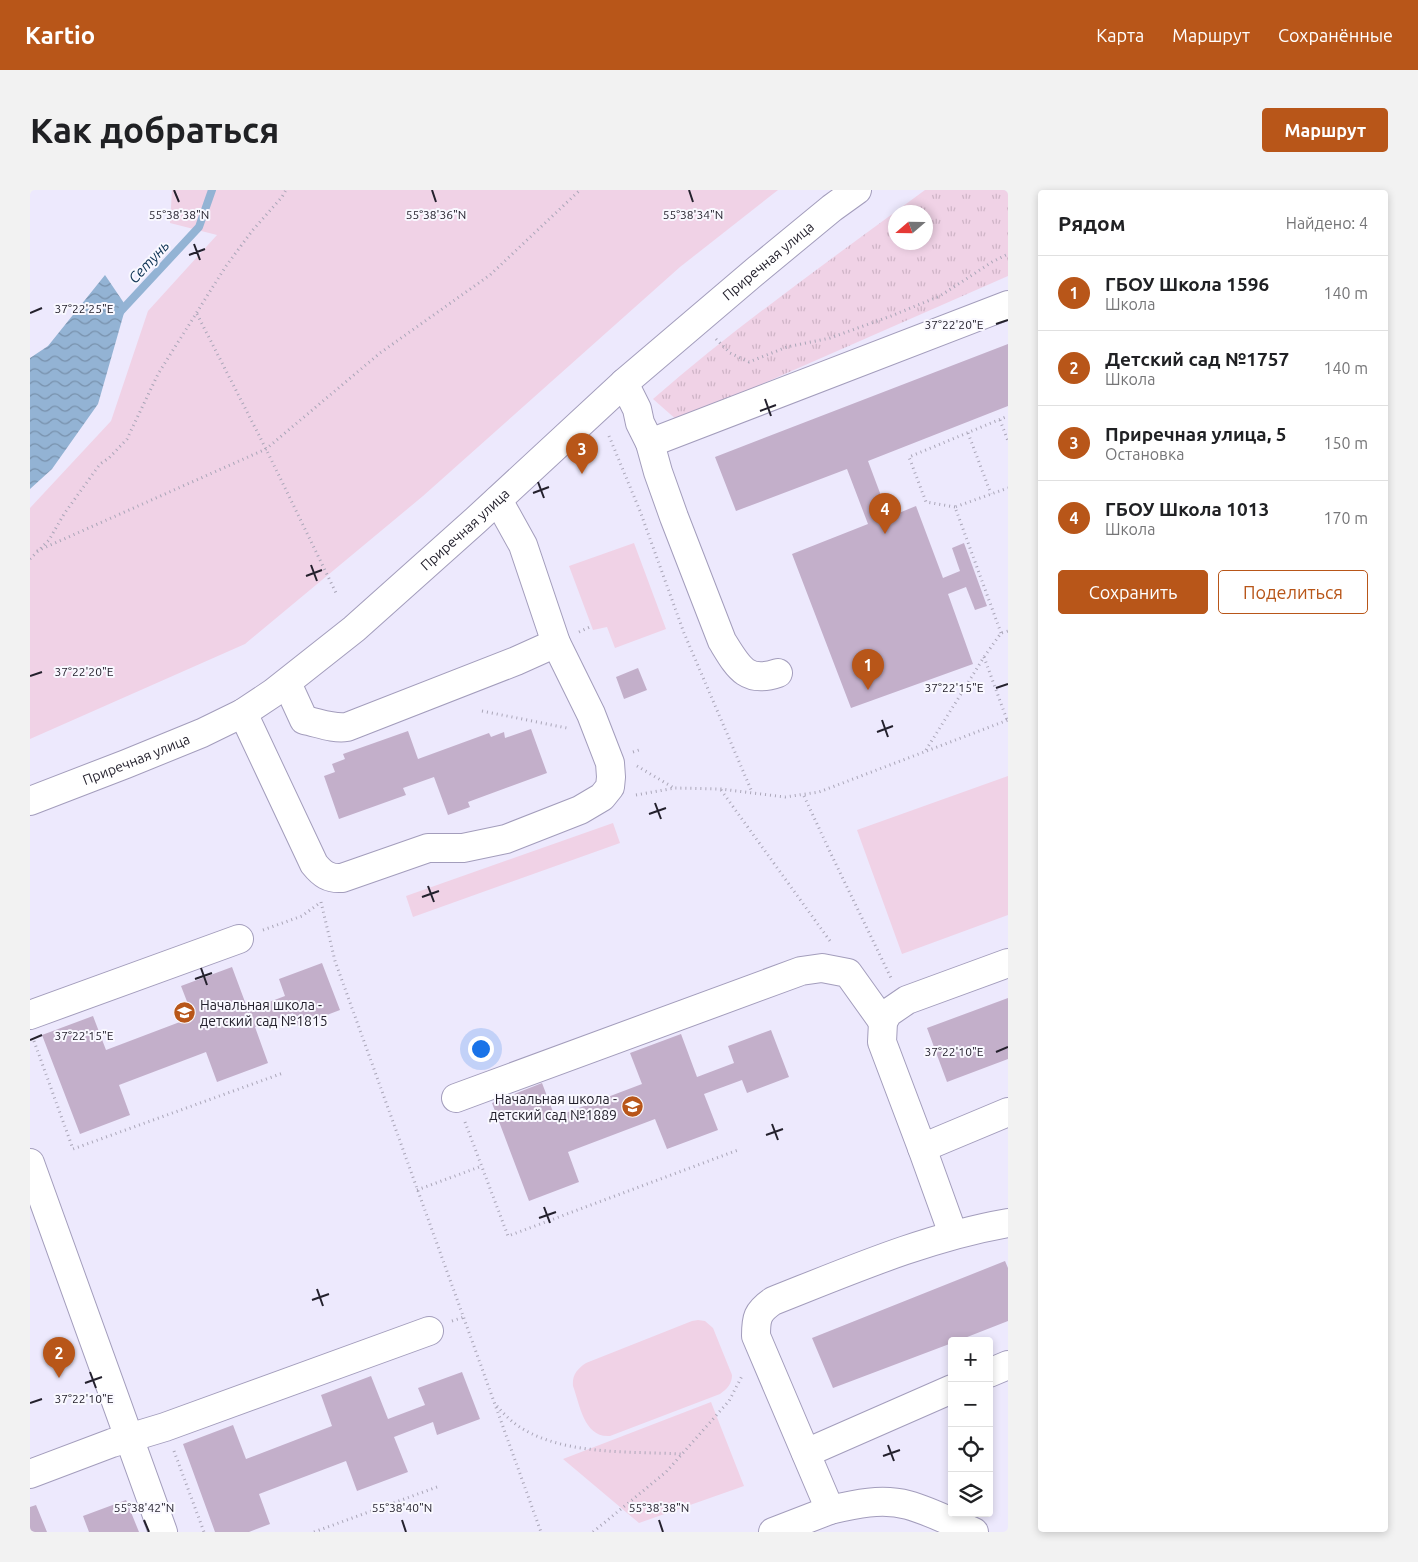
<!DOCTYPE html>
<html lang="ru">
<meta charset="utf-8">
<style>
:root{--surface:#fff;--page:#f2f2f2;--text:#202124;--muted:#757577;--line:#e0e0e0;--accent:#b85619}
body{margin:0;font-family:Ubuntu,sans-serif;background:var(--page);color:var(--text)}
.controls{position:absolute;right:15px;bottom:15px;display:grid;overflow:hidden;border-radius:5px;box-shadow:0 2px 8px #0003}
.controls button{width:45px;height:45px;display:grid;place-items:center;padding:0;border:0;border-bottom:1px solid var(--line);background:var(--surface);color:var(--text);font:25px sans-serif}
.compass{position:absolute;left:858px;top:15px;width:45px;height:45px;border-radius:50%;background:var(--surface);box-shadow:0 2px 8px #0003;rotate:250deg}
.you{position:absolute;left:450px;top:858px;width:18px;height:18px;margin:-12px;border:4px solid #fff;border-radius:50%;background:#1a73e8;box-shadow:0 0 0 8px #1a73e833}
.badge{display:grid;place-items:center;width:32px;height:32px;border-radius:50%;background:var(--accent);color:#fff;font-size:16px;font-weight:700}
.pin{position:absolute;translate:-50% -41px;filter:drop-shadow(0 1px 2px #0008)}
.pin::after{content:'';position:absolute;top:26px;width:18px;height:15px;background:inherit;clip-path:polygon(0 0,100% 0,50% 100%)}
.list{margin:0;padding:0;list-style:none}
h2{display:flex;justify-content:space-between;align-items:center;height:65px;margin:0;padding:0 20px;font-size:21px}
h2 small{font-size:16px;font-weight:400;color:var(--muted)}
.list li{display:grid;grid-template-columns:32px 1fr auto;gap:15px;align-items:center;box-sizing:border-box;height:75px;padding:0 20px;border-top:1px solid var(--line)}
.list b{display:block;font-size:19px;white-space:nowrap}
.list p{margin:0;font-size:16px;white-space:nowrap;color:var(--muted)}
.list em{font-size:16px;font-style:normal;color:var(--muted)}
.actions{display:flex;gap:10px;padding:15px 20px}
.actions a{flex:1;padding:11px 0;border:1px solid var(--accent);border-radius:5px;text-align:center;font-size:18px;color:var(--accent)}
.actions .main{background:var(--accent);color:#fff}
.icon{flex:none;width:28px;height:28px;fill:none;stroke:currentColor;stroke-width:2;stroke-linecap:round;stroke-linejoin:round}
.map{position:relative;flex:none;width:978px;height:1342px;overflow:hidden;border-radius:5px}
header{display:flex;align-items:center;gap:30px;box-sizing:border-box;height:70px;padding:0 25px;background:var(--accent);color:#fff}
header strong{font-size:24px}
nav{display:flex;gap:28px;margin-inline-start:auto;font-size:18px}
.intro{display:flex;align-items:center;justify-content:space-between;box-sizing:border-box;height:120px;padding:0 30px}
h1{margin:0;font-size:35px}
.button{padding:12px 22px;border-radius:5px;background:var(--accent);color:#fff;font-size:18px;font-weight:700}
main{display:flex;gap:30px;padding:0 30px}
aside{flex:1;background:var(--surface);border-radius:5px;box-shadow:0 2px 8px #0003}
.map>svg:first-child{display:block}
.grass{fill:url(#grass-tufts);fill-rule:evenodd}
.green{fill:#f0d2e6}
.water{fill:url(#water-waves)}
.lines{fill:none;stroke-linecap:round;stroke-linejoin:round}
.stream{stroke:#93b3d4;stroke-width:8}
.building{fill:#c3afca}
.minor-casing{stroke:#a39dbc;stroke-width:30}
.path{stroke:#aaa6b8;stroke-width:3;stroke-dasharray:1 4;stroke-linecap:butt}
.minor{stroke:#fff;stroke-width:28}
.ticks{fill:none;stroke:#24212d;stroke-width:2}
.labels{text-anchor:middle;stroke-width:4;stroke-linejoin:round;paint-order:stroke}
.street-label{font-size:14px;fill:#24212d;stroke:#f9f8ff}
.poi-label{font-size:14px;fill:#24212d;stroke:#f9f8ff;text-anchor:start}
.water-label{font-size:15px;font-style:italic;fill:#0d3253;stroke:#f9f8ff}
.ticks-label{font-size:12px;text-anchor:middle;fill:#24212d;stroke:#f9f8ff;stroke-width:4;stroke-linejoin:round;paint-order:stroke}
</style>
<header>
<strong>Kartio</strong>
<nav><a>Карта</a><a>Маршрут</a><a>Сохранённые</a></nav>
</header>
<div class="intro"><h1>Как добраться</h1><a class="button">Маршрут</a></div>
<main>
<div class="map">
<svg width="978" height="1342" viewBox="0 0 978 1342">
<defs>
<pattern id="grass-tufts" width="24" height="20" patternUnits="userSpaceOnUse" patternTransform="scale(1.25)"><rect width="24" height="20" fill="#f0d2e6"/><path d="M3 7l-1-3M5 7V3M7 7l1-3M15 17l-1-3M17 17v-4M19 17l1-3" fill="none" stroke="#ceb4c6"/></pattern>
<pattern id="water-waves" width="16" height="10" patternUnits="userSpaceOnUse" patternTransform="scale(1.25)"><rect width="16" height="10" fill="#93b3d4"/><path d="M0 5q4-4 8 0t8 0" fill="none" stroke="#7891ac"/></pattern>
</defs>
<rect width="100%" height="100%" fill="#ede9fd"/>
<path class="grass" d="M895,0h83v86l-330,145 -25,-22c86,-75 180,-141 272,-209zM866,22h30v30h-30z"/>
<path class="green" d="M142,0h606l-98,77 -257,229 -178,148 -215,95v-231l81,-87 37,-110 69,-76 -47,-12z
M604,353l32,86 -51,19 -8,-21 -14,3 -24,-64z
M978,586v139l-106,39 -45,-124z
M583,633l7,20 -207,74 -7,-21z
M668,1130l7,1 8,7 19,47c0,9 -5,14 -12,19l-110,42c-26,2 -30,-31 -37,-50 -1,-11 4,-17 13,-23l106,-42z
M681,1212l33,84 -105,37 -76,-64z"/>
<path class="water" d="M75,85l21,31 -28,98 -46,65 -22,20v-131l18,-12z"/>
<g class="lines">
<path class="stream" d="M90,122l79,-85 13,-37"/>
</g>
<path class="building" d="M978,154v62l-140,55 21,56 27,-11 27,72 17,-7 -8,-23 12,-5 23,63 -12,4 -9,-23 -18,7 25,70 -122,44 -59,-154 76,-30 -21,-55 -111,42 -21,-54z
M608,478l9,22 -23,9 -8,-22z
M501,539l16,44 -79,29 2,5 -22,8 -14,-38 -31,11 3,7 -67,24 -15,-43 11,-4 -3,-8 13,-5 -2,-5 65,-23 10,28 71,-26 2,4 13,-5 1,6z
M292,773l18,47 -42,16 -5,-13 -38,14 13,36 -51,19 -11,-30 -87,33 11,30 -50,19 -38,-99 51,-19 13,34 87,-33 -12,-31 51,-19 16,43 37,-14 -6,-17z
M978,808v61l-61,23 -20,-54z
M741,840l18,47 -42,16 -5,-13 -38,14 14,36 -51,19 -12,-30 -87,33 11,30 -50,19 -37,-98 50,-20 13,34 87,-33 -12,-31 51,-19 16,43 37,-14 -6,-17z
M975,1071l3,7v53l-51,20h-5v2l-119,45 -21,-50z
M432,1182l18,47 -43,16 -4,-13 -39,15 14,35 -51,19 -11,-30 -87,33 11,30 -21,8h-34l-32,-88 50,-19 13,34 86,-33 -11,-31 50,-19 17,43 37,-14 -7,-17z
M96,1310l13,32h-50l-6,-16z
M6,1315l11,27h-17v-25z"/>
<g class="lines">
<defs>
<g id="minor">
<path d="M594,193l13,26 3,14 10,20 8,29 16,45 48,124c16,26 24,43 56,32"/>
<path d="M620,253l358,-138"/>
<path d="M257,493l17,37c15,3 29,9 43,7l169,-66 40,-18"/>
<path d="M213,523l71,151c8,10 15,15 28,14l86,-30h35l43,-9 74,-29 22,-13 8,-10 1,-10 -1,-14 -19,-49 -35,-71 -33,-98 -25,-45"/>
<path id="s1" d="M0,611l96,-37 76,-31 41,-20 30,-20 81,-64 122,-109 148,-137 134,-114 74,-61 25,-18"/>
<path d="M978,773l-101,37 -19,13 -5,9 -1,20 40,106 86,-36"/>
<path d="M0,825l209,-76"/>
<path d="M426,908l345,-127 21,-3 26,5 35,49"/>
<path d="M892,958l31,86"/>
<path d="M0,973l133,369"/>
<path d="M959,1183l19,-8"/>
<path d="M776,1263l146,-64"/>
<path d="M0,1284l82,-31 53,-16 264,-96"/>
<path d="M800,1320c25,-6 52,-12 78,-5 22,6 45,18 66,27"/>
<path d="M743,1342l57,-22 -74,-174c0,-18 1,-24 17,-35 76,-30 154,-64 235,-78"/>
</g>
</defs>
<use href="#minor" class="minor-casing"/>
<path class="path" d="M167,124l69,135 71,146
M686,149l14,14 19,9 38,-15 43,-9 61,-22 49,-20 52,-34 16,-8
M970,230l8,21
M938,243l23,61
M579,246l31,75 44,122 68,159
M925,317l-29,-5 -17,-45 99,-41
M7,361l229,-102 114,-96 110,-78 90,-85
M0,369l19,-19 15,-26 36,-50 9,-6 18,-19 31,-65 68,-108 26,-35 30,-34 4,-7
M549,442l13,-6
M971,443l-46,-126 53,-19
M954,467l23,63
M452,521l85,17
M896,560l58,-93 17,-24 7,-2
M603,562l9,-3
M607,576l37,22
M691,600l109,151
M606,605l39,-7 46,1 64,8 34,-5 189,-72
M774,606l27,58 60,124
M291,712l14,59 206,571
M233,740l39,-14 19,-14
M4,851l39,108 210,-76
M435,932l43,114 230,-86
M387,1000l65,-24
M422,1131l12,-4
M467,1216c5,6 11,12 17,17 44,33 114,28 167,31
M144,1261l30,81
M284,1342l123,-45
M563,1342l73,-60 63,-71 14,-27"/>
<use href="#minor" class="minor"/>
</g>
<path class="ticks" d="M144,0l5,12M402,0l4,12M659,0l4,12M164,54l6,16M159,65l16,-6M0,123l12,-5M966,134l12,-4M735,209l6,17M730,221l16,-6M508,292l6,16M503,303l16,-6M281,375l6,16M276,386l16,-6M0,486l12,-4M966,498l12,-4M852,530l6,17M847,542l16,-6M625,613l6,16M619,624l17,-6M398,696l6,16M392,707l17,-6M171,778l6,17M165,789l17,-6M0,850l12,-5M966,862l12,-5M742,934l6,16M736,945l17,-6M514,1017l6,16M509,1028l17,-6M287,1099l6,17M282,1110l17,-6M60,1182l6,16M55,1193l17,-6M0,1213l12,-4M858,1255l6,16M853,1266l17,-6M114,1330l5,12M372,1330l4,12M629,1330l4,12"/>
<defs>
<symbol id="school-disc" viewBox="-11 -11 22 22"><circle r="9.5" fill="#b85619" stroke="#f9f8ff"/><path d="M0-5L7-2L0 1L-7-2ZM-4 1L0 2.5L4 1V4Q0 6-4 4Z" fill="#fff"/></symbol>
</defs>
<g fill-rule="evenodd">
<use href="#school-disc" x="142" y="810" width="25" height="25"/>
<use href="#school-disc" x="590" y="904" width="25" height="25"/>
</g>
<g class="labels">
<g class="street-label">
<text dy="5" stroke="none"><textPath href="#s1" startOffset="924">Приречная улица</textPath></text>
<text dy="5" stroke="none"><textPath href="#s1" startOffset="519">Приречная улица</textPath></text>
<text dy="5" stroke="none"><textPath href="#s1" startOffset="114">Приречная улица</textPath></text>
</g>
<g class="poi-label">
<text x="170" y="820">Начальная школа -<tspan x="170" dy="16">детский сад №1815</tspan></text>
<text x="587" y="914" text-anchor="end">Начальная школа -<tspan x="587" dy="16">детский сад №1889</tspan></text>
</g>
<g class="water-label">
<text transform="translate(119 72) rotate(-47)" y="5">Сетунь</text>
</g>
</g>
<g class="ticks-label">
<text x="149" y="29">55°38'38"N</text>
<text x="406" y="29">55°38'36"N</text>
<text x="663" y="29">55°38'34"N</text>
<text x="54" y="123">37°22'25"E</text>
<text x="924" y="139">37°22'20"E</text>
<text x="54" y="486">37°22'20"E</text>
<text x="924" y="502">37°22'15"E</text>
<text x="54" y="850">37°22'15"E</text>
<text x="924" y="866">37°22'10"E</text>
<text x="54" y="1213">37°22'10"E</text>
<text x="114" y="1322">55°38'42"N</text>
<text x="372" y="1322">55°38'40"N</text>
<text x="629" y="1322">55°38'38"N</text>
</g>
</svg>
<div class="controls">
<button>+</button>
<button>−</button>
<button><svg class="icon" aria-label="locate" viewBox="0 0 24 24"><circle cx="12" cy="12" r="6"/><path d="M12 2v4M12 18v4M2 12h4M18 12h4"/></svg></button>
<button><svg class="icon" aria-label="layers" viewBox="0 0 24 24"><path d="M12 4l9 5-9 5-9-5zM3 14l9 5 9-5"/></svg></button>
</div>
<svg class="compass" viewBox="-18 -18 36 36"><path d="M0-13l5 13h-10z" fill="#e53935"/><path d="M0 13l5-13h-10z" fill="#757577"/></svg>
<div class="you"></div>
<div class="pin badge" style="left:838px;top:500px">1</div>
<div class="pin badge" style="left:29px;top:1188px">2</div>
<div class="pin badge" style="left:552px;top:284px">3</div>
<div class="pin badge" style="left:855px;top:344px">4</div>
</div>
<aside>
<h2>Рядом<small>Найдено: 4</small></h2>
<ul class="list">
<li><span class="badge">1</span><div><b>ГБОУ Школа 1596</b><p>Школа</p></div><em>140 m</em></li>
<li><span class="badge">2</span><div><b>Детский сад №1757</b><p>Школа</p></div><em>140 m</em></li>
<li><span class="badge">3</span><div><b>Приречная улица, 5</b><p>Остановка</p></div><em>150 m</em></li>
<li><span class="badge">4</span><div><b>ГБОУ Школа 1013</b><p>Школа</p></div><em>170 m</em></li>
</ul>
<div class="actions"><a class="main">Сохранить</a><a>Поделиться</a></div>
</aside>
</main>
